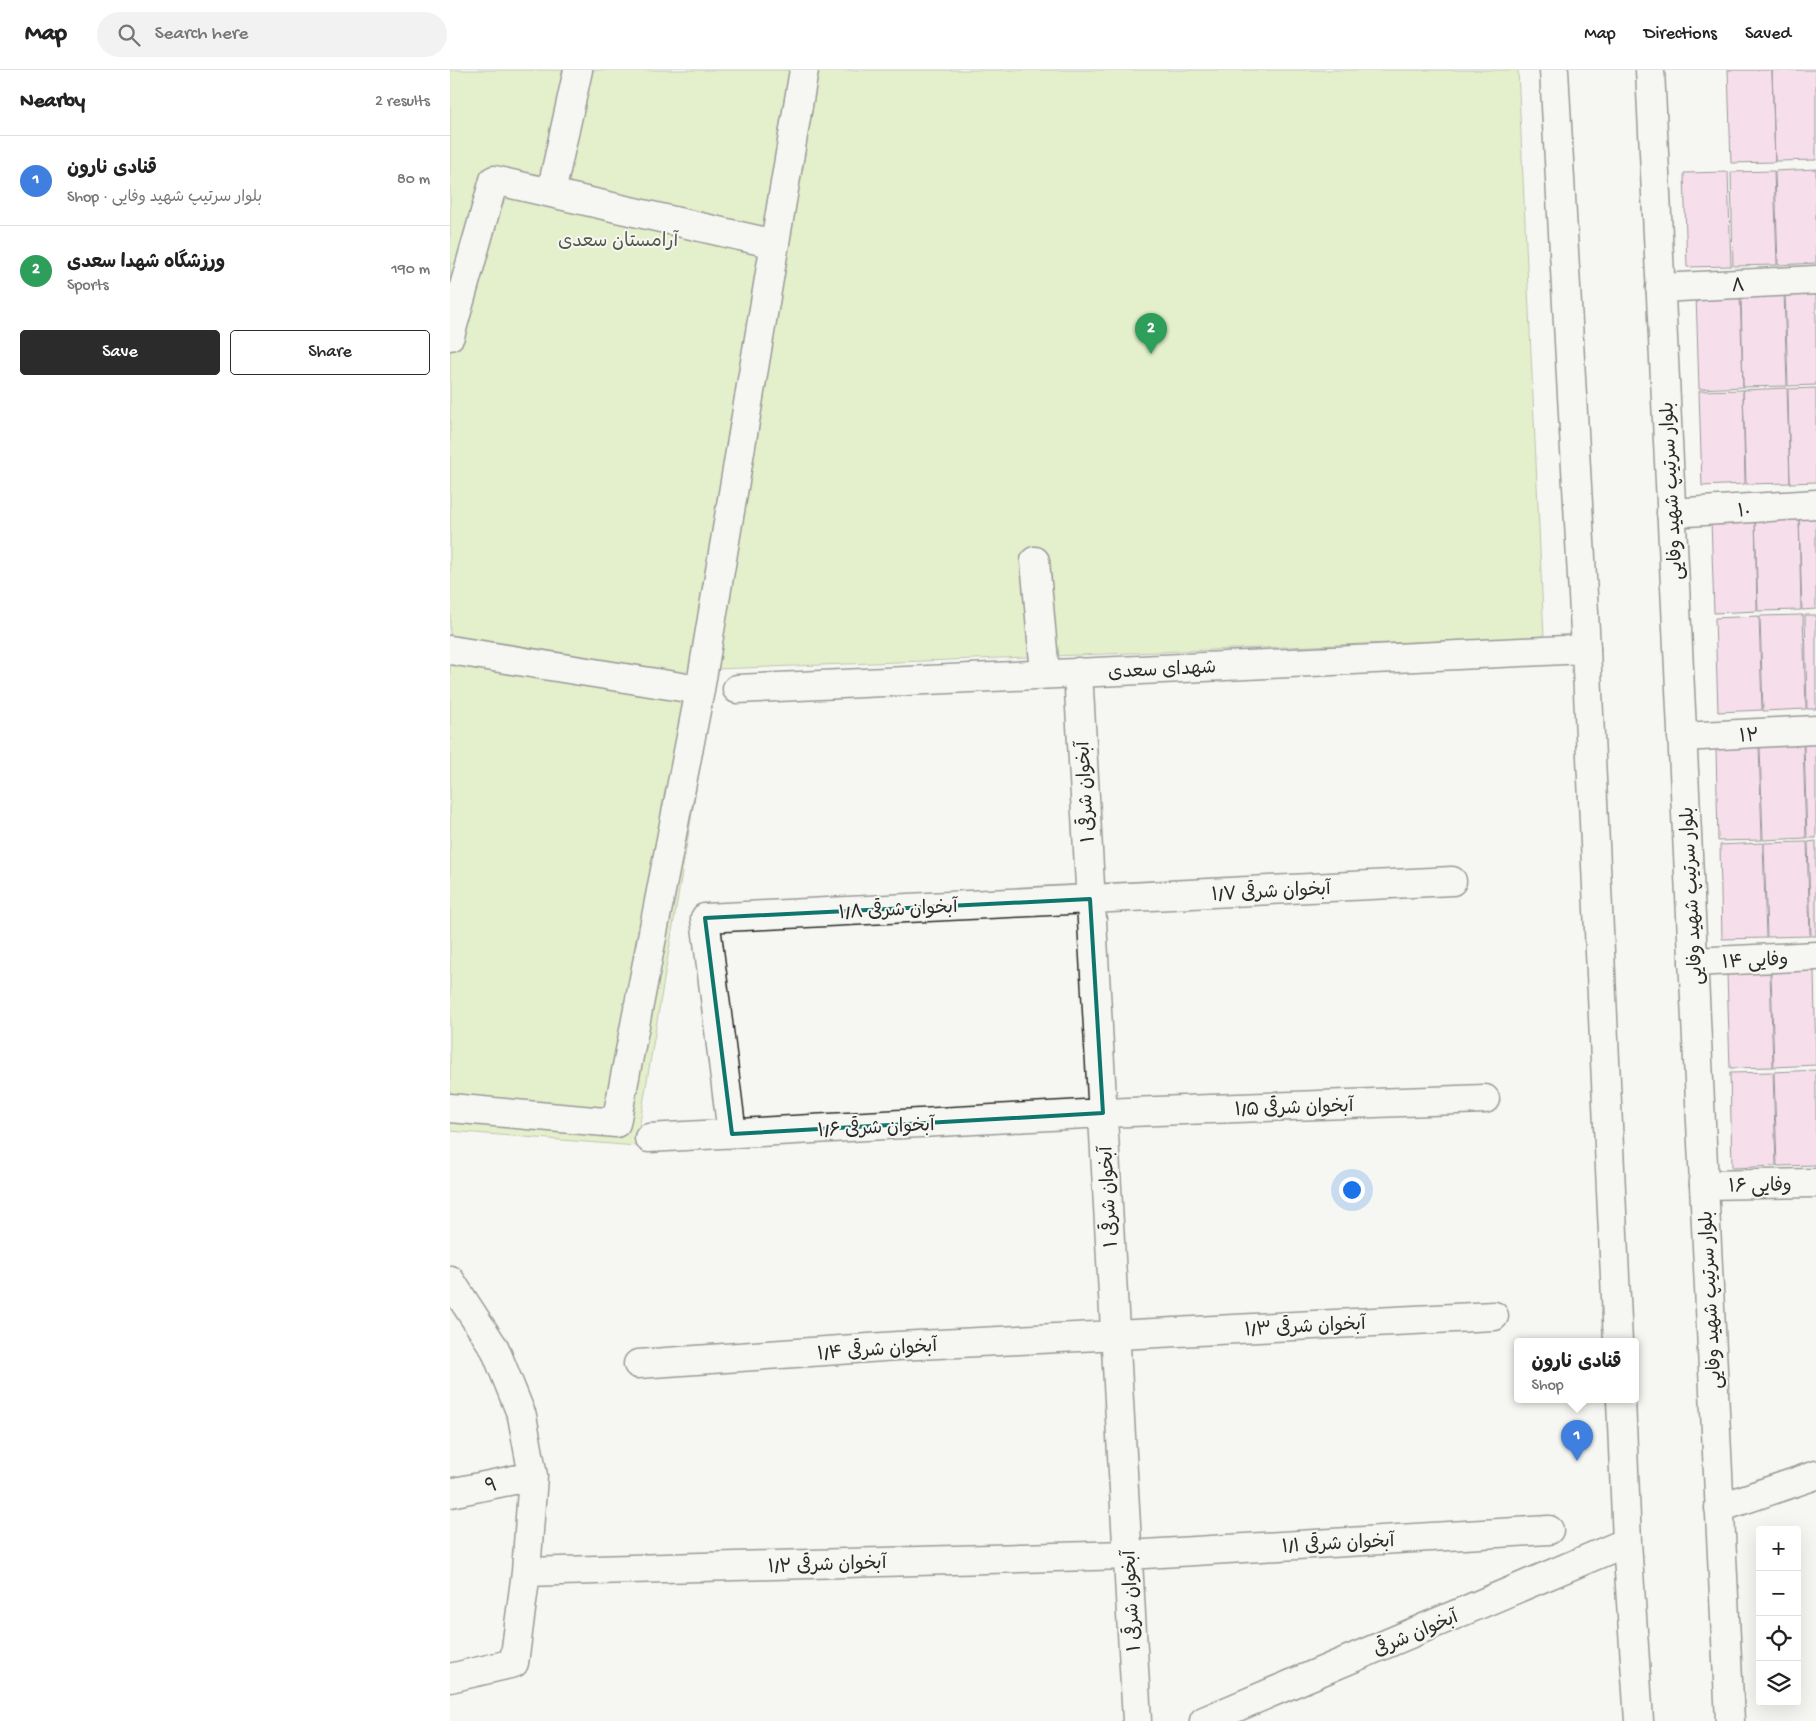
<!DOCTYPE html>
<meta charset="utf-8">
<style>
:root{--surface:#fff;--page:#f2f2f2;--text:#222;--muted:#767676;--line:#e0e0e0;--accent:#2b2b2b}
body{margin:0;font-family:"Gochi Hand","Playpen Sans Arabic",sans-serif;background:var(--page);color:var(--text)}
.controls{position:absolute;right:15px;bottom:15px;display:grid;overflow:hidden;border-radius:5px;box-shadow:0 5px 20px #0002}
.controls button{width:45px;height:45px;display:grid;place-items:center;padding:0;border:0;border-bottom:1px solid var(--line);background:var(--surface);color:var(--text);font:25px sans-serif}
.you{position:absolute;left:901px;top:1119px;width:18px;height:18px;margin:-12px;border:4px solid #fff;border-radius:50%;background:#1a73e8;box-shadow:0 0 0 8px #1a73e833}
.badge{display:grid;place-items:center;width:32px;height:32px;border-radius:50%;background:var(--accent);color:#fff;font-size:16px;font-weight:700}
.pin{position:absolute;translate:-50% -41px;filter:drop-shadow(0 1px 2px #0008)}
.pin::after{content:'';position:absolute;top:26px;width:18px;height:15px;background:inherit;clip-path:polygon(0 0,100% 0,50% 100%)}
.popup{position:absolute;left:1064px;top:1268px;width:125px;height:65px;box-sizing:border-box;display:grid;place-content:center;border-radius:5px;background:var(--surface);filter:drop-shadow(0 1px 4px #0005);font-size:16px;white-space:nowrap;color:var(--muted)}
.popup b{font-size:19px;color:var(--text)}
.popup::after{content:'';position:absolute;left:50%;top:100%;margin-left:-10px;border:10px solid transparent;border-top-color:var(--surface)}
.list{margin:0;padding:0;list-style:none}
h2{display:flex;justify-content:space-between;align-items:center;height:65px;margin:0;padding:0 20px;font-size:21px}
h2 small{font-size:16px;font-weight:400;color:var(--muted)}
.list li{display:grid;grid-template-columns:32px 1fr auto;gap:15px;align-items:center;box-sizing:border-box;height:90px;padding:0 20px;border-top:1px solid var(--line)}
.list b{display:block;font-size:19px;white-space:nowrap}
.list p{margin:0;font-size:16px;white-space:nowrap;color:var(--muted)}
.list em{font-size:16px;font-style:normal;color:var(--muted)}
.actions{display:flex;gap:10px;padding:15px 20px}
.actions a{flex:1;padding:11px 0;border:1px solid var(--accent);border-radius:5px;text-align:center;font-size:18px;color:var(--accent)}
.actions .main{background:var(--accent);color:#fff}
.icon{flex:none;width:28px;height:28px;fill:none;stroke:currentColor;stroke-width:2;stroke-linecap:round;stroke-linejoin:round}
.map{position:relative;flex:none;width:1366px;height:1651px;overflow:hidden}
header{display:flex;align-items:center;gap:30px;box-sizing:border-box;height:70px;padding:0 25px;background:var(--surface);border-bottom:1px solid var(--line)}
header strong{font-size:24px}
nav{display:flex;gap:28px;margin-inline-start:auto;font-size:18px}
.search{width:350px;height:45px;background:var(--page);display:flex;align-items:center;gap:12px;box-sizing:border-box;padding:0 18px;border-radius:28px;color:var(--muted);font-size:19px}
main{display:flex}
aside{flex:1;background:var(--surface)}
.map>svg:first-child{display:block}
.green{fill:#cee79d;stroke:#7c8964}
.building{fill:#f5c3e3;stroke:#2b2b2b}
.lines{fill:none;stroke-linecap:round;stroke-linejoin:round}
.street-casing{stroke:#2b2b2b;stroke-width:31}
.secondary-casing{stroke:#2b2b2b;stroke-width:31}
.street{stroke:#f6f6f2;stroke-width:28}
.secondary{stroke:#f6f6f2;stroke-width:28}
.marked{fill:none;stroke:#0f766e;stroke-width:4;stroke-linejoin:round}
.labels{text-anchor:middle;stroke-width:4;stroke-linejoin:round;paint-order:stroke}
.park-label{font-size:19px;fill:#545a48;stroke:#f6f6f2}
.street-label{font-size:19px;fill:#2b2b2b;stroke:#f6f6f2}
</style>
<header>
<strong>Map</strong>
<div class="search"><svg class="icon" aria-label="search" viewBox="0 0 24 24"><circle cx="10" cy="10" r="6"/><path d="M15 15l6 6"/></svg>Search here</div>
<nav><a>Map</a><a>Directions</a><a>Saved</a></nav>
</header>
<main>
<aside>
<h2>Nearby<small>2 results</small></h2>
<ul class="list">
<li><span class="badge" style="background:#3f7fe0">1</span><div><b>قنادی نارون</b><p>Shop · بلوار سرتیپ شهید وفایی</p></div><em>80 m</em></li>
<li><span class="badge" style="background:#2e9e5b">2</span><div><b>ورزشگاه شهدا سعدی</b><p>Sports</p></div><em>190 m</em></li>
</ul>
<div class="actions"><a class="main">Save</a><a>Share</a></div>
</aside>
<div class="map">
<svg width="1366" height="1651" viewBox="0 0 1366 1651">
<rect width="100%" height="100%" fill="#f6f6f2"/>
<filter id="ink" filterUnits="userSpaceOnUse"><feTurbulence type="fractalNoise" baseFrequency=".02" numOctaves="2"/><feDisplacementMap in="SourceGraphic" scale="10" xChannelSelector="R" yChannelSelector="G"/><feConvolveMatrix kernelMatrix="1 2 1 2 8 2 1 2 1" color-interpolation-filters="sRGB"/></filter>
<g filter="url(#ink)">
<path class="green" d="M0,0h367l-181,1076 -186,-15z
M369,0h699l26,567 -827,32z"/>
<path class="building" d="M1278,0h44l3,92 -44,1z
M1322,0h44v90l-41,1z
M1366,99v94l-38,2 -3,-94z
M1324,101l3,94 -44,1 -2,-94z
M1278,102l3,94 -44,1 -3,-94z
M1334,221l3,95 -44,1 -2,-94z
M1366,221v94l-28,1 -3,-94z
M1290,223l3,94 -44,2 -3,-95z
M1337,318l3,95 -44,1 -3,-94z
M1366,318v94l-26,1 -2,-94z
M1293,320l2,94 -43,2 -3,-95z
M1349,445l2,95 -43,1 -3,-94z
M1349,445h17v94l-14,1z
M1305,447l2,94 -43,2 -3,-94z
M1353,545l3,94 -43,2 -3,-95z
M1355,545h11v94h-9z
M1309,546l3,94 -44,2 -3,-94z
M1353,674l3,94 -43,2 -3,-94z
M1354,674h12v94h-9z
M1309,676l3,94 -44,1 -2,-94z
M1366,771v95h-5l-3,-94z
M1357,772l3,94 -43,1 -3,-94z
M1313,773l3,95 -44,1 -2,-94z
M1364,901l2,94 -42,2 -3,-95z
M1320,903l3,94 -43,1 -3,-94z
M1366,1000v95l-39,1 -3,-94z
M1323,1002l3,94 -44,2 -2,-95z"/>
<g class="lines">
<defs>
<path id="street" d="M101,123l27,-123
M1210,218l156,-8
M0,266l44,-156 281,64
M1221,443l145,-9
M585,491l10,112
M0,580l250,40
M628,602l59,1049
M287,619l849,-40
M1232,667l134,-7
M1243,892l123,-6
M0,1038l166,15 84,-433 104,-620
M282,1064l-27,-216 747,-37
M199,1068l454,-25 382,-14
M1254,1115l112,-2
M0,1210l45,69 27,67 11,60 -7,96 -12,91 -64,15
M188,1294l260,-18 596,-30
M0,1423l83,-17
M76,1502l602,-17 421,-25"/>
<path id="secondary" d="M1104,0l32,579 32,693
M1200,0l80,1651
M1171,1330l6,142 12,179
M1269,1438l97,-33
M754,1651l423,-179"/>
</defs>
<use href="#street" class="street-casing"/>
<use href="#secondary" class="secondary-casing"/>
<use href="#street" class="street"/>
<use href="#secondary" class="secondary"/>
</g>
</g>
<path d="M0 0H1366V1651H0ZM640,829l13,214 -371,21 -27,-216z" fill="#f6f6f2" fill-opacity=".55" fill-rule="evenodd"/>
<path class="marked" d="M640,829l13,214 -371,21 -27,-216z"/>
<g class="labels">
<g class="park-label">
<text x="168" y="176">آرامستان سعدی</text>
</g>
<g class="street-label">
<text transform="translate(1288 214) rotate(-3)" y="7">۸</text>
<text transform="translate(1220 421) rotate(-93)" y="7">بلوار سرتیپ شهید وفایی</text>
<text transform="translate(1294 439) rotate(-4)" y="7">۱۰</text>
<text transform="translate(712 598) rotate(-3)" y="7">شهدای سعدی</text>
<text transform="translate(1299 664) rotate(-3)" y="7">۱۲</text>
<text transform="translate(634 722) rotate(-93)" y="7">آبخوان شرقی ۱</text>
<text transform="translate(821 820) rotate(-3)" y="7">آبخوان شرقی ۱/۷</text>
<text transform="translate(1240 826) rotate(-93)" y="7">بلوار سرتیپ شهید وفایی</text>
<text transform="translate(448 838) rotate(-3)" y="7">آبخوان شرقی ۱/۸</text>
<text transform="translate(1305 889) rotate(-3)" y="7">وفایی ۱۴</text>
<text transform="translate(844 1036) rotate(-2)" y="7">آبخوان شرقی ۱/۵</text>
<text transform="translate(426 1056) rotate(-3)" y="7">آبخوان شرقی ۱/۶</text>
<text transform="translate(1310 1114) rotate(-1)" y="7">وفایی ۱۶</text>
<text transform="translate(657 1127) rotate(-93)" y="7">آبخوان شرقی ۱</text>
<text transform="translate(1259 1230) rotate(-93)" y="7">بلوار سرتیپ شهید وفایی</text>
<text transform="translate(855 1255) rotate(-3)" y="7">آبخوان شرقی ۱/۳</text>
<text transform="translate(427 1278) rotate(-4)" y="7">آبخوان شرقی ۱/۴</text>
<text transform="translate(41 1414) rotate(-12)" y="7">۹</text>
<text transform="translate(888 1472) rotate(-3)" y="7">آبخوان شرقی ۱/۱</text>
<text transform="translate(377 1493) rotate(-2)" y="7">آبخوان شرقی ۱/۲</text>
<text transform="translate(680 1531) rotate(-93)" y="7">آبخوان شرقی ۱</text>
<text transform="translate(965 1562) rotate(-23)" y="7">آبخوان شرقی</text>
</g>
</g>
</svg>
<div class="controls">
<button>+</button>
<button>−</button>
<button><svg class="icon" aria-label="locate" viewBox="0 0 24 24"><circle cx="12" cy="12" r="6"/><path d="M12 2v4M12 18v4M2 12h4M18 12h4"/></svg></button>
<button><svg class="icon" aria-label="layers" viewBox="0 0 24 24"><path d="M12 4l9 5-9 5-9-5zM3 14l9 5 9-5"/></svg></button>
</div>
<div class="you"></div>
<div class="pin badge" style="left:1127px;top:1391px;background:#3f7fe0">1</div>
<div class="popup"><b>قنادی نارون</b>Shop</div>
<div class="pin badge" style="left:701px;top:284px;background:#2e9e5b">2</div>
</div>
</main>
